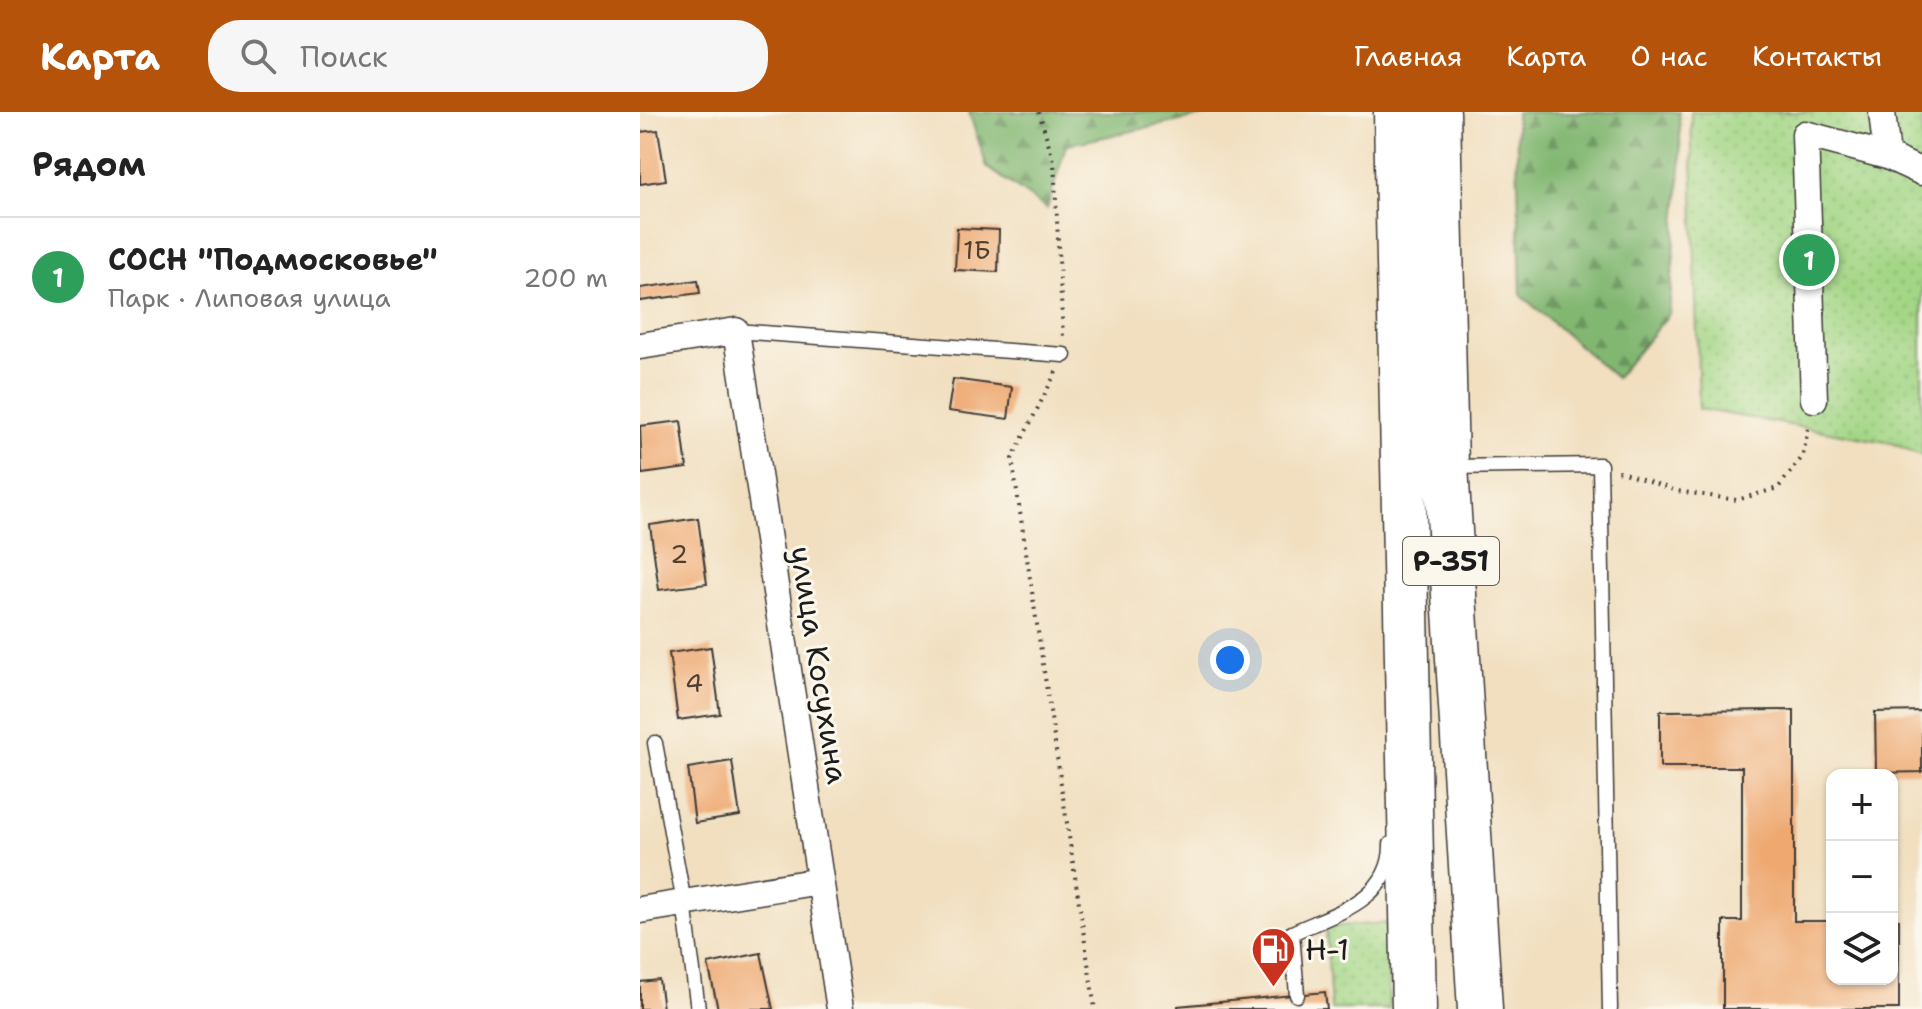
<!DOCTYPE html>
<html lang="ru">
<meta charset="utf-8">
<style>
:root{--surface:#fff;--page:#f6f6f6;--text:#222;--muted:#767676;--line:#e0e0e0;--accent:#b45309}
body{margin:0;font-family:"Shantell Sans",sans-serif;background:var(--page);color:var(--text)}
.controls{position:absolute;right:24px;bottom:24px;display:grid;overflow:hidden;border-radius:16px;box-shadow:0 2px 6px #0004}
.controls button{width:72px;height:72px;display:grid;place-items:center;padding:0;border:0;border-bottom:2px solid var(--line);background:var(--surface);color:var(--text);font:40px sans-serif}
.you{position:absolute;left:590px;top:548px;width:28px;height:28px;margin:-20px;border:6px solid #fff;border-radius:50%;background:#1a73e8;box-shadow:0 0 0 12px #1a73e833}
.badge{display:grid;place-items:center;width:52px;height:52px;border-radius:50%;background:var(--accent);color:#fff;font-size:26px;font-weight:700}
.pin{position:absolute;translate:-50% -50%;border:4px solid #fff;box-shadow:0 2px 8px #0006}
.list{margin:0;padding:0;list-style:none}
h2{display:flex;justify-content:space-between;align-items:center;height:104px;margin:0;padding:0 32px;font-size:34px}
h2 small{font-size:26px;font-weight:400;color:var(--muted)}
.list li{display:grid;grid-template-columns:52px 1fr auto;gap:24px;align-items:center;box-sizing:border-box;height:120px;padding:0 32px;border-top:2px solid var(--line)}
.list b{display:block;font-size:30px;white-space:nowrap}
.list p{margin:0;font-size:26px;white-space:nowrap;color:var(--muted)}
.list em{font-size:26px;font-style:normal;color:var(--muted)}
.icon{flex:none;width:44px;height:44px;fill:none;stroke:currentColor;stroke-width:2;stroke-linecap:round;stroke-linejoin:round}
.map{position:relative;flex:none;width:1282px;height:897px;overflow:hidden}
header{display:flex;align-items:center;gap:48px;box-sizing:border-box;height:112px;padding:0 40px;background:var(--accent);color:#fff}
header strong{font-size:38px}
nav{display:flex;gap:44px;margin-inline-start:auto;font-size:28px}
.search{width:560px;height:72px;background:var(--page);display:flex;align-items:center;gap:20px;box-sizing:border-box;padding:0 28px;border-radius:32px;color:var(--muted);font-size:30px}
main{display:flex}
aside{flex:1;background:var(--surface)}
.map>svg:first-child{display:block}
.green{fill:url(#green-dots);stroke:#607950;stroke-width:2}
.forest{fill:url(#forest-firs);stroke:#4f6a47;stroke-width:2}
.building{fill:#eea870}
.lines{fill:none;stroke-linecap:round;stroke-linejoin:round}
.service-casing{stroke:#3c3935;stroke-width:17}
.minor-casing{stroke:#3c3935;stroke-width:29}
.trunk-casing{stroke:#3c3935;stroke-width:47}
.path{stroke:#3c3935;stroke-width:4;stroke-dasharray:2 6;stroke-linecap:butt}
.service{stroke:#fff;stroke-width:14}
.minor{stroke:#fff;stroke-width:26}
.trunk{stroke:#fff;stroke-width:44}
.labels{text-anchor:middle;stroke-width:6;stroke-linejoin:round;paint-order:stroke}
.number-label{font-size:26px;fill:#503f31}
.shield{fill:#fbf7ec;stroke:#5f5e5a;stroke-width:2}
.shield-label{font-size:28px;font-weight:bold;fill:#1c1c1c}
.street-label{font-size:30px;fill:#1c1c1c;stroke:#fbf7ec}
.poi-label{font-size:30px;fill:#1c1c1c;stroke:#fbf7ec;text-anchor:start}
</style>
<header>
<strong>Карта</strong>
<div class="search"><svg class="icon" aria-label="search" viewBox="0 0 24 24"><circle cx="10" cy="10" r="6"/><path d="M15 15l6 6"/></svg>Поиск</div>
<nav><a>Главная</a><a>Карта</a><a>О нас</a><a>Контакты</a></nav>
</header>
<main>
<aside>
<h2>Рядом<small></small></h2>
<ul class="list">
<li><span class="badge" style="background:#2e9e5b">1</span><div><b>СОСН &quot;Подмосковье&quot;</b><p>Парк · Липовая улица</p></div><em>200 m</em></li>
</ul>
</aside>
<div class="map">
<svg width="1282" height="897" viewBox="0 0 1282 897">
<defs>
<pattern id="green-dots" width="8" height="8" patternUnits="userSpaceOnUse" patternTransform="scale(2)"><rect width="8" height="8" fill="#a3d685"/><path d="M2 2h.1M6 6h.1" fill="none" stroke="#8cb772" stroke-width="1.8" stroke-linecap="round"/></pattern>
<pattern id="forest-firs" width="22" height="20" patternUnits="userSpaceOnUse" patternTransform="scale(2)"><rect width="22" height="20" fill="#82b772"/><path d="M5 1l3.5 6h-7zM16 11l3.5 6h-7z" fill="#6a945d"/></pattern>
</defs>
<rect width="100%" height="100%" fill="#fbf7ec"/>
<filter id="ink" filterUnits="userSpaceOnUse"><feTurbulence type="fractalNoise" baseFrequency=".0125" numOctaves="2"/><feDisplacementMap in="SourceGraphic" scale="16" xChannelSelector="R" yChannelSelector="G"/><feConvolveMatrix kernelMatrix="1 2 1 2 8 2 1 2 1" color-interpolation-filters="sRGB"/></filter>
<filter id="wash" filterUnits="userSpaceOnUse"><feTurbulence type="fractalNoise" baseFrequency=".006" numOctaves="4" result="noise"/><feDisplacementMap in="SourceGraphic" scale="32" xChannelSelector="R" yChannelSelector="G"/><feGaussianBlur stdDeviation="1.8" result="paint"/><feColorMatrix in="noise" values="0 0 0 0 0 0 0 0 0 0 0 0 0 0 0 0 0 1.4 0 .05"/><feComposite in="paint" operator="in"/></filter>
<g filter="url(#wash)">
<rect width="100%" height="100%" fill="#f1dfc0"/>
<path class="green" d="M1051,0h231v344l-30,-13 -193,-34z
M747,811l2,86h-58l-5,-82z"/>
<path class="forest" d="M329,0h253l-156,33 -19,64 -60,-42z
M876,0h163l2,52 -12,150 -53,64 -95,-83z"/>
<g id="blocks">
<path class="building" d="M18,18l8,50 -26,4v-52z
M317,116l42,2 -1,42 -43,-2z
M58,168l2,13 -60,8v-13z
M313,267l59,8 -4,32 -60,-8z
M41,309l6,47 -45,6 -2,-48z
M58,406l9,66 -48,6 -9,-65z
M71,535l9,67 -42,6 -9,-67z
M1154,598v211h38v58h60v-59h7v89h-176v-88h19v-154h-82v-56z
M1282,599v61l-46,1 -1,-61z
M92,649l8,55 -45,7 -7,-55z
M121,841l12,56h-55l-10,-45z
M19,868l4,29h-23v-27z
M685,880l2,17h-149v-3z"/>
</g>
</g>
<g filter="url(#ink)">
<use href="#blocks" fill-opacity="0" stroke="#3c3935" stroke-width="2"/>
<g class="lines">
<defs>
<path id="service" d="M96,219l328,24
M810,355l150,-2 10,544
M15,631l29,160 14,106
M657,883l-5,-62c41,-19 100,-33 99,-89"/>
<path id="minor" d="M1247,44l35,16
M0,234l96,-15 104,678
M1174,287l-9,-265 82,22 -5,-44
M0,798l180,-29"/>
<path id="trunk" d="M756,0l18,897
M798,0l8,355 34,542"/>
</defs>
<use href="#service" class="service-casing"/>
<use href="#minor" class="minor-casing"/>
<use href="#trunk" class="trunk-casing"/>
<path class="path" d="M399,0l15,50 9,175
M416,260l-44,87 83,550
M978,359l59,20 60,9 41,-12 25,-32 6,-33"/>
<use href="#service" class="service"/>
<use href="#minor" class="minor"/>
<use href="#trunk" class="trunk"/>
</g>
</g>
<defs>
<symbol id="fuel-pin" viewBox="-11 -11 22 30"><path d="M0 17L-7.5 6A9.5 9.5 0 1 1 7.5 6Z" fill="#c8321e" stroke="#fbf7ec"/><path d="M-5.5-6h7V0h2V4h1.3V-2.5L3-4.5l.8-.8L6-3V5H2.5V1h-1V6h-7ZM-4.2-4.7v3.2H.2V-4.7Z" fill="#fff"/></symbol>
</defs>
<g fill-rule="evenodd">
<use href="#fuel-pin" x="608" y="812" width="51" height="69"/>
</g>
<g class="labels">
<g class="number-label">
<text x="337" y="147">1Б</text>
<text x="39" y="451">2</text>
<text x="54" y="580">4</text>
</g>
<rect class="shield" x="763" y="425" width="96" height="48" rx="6"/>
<g class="shield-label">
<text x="811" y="459">Р-351</text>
</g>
<g class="street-label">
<text transform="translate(179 553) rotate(81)" y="10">улица Косухина</text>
</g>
<g class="poi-label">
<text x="665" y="848">Н-1</text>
</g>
</g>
</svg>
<div class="controls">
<button>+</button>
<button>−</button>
<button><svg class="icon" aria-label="layers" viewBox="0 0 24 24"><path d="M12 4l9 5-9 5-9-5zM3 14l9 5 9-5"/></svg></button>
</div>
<div class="you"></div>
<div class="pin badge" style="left:1169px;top:148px;background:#2e9e5b">1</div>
</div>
</main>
